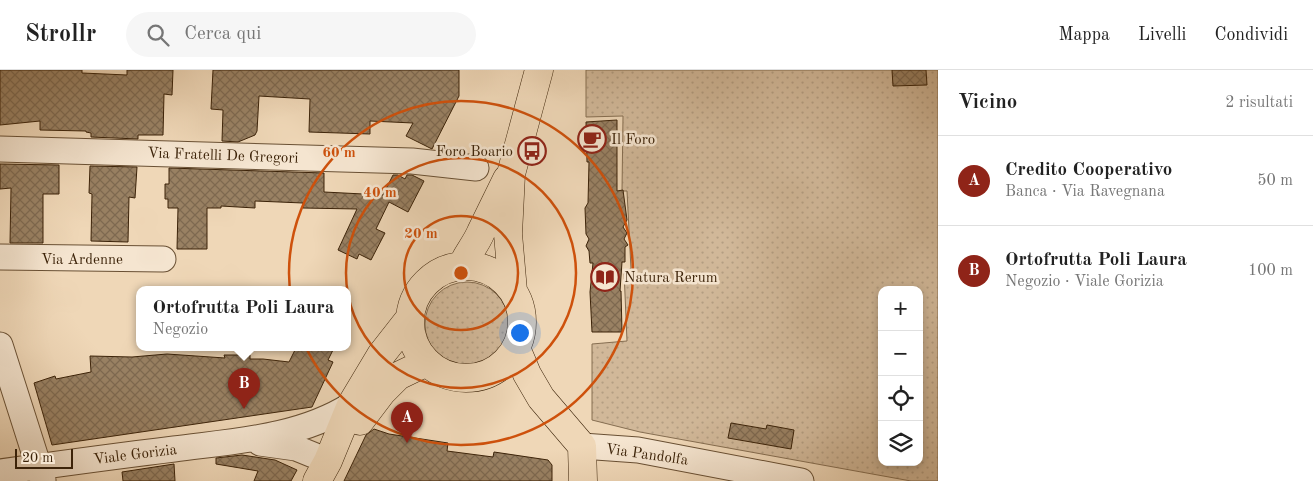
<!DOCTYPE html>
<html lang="it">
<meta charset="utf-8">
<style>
:root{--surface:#fff;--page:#f6f6f6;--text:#222;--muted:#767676;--line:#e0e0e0;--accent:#8f2418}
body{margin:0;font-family:"Old Standard TT",serif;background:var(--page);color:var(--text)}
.controls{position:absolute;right:15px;bottom:15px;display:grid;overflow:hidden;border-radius:10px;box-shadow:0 2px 8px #0003}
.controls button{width:45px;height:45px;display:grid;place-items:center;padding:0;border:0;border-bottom:1px solid var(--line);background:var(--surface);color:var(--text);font:25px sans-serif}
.scale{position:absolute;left:15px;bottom:12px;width:58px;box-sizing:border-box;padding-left:5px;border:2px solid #3c2309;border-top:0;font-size:14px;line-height:18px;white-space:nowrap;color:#3c2309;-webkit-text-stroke:4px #f5e5d0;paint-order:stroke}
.you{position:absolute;left:519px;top:262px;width:18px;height:18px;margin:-12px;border:4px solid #fff;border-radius:50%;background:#1a73e8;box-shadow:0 0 0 8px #1a73e833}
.badge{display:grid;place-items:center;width:32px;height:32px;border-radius:50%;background:var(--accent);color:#fff;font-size:16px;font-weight:700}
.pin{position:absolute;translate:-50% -41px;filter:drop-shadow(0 1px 2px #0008)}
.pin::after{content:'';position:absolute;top:26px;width:18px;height:15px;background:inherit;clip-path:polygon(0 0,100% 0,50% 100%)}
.popup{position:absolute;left:136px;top:216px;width:215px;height:65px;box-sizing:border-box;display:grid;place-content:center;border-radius:10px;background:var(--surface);filter:drop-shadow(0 1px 4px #0005);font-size:16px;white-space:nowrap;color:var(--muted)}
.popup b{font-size:19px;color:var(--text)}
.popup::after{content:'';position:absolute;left:50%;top:100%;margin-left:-10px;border:10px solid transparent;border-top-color:var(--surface)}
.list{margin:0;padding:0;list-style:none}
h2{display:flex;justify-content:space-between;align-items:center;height:65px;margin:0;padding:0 20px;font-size:21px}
h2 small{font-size:16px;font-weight:400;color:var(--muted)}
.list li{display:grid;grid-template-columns:32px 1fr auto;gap:15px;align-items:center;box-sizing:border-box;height:90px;padding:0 20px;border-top:1px solid var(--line)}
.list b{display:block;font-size:19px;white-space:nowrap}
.list p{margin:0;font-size:16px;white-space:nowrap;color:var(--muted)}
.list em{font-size:16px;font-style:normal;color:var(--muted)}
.icon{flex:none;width:28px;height:28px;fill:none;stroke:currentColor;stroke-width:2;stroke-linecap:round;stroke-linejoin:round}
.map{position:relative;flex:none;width:938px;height:411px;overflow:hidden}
header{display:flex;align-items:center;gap:30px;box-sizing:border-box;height:70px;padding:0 25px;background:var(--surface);border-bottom:1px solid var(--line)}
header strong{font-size:24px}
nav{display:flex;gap:28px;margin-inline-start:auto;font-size:18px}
.search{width:350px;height:45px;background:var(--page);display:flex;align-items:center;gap:12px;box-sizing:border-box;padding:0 18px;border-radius:28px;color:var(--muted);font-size:19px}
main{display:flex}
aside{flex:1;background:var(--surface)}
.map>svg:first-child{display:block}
.grass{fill:url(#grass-dots);stroke:#866e51;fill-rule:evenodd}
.building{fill:url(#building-cross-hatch);stroke:#3c2309}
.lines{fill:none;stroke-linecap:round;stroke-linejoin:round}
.minor-casing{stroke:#695034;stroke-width:27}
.major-casing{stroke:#3c2309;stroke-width:29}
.minor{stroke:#f5e5d0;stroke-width:25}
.major{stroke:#efd7b7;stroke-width:28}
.ring{fill:none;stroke:#ce510c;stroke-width:2.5}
.labels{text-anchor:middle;stroke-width:5;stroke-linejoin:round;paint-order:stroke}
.poi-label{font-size:15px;fill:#3c2309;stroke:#f5e5d0;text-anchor:start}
.street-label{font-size:15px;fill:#3c2309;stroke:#f5e5d0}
.centre{fill:#ce510c;stroke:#f5e5d0;stroke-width:2.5}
.ring-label{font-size:15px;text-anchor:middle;font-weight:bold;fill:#ce510c;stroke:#f5e5d0;stroke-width:5;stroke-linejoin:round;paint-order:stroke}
</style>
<header>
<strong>Strollr</strong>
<div class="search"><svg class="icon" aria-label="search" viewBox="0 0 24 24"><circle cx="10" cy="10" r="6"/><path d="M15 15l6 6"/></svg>Cerca qui</div>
<nav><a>Mappa</a><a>Livelli</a><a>Condividi</a></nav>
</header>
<main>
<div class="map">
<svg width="938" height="411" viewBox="0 0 938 411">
<defs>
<pattern id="grass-dots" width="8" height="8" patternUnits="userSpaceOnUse" patternTransform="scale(1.25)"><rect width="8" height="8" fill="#d1b899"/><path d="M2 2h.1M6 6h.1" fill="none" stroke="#b49e82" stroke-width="1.8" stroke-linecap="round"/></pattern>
<pattern id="building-cross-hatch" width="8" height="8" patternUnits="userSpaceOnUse" patternTransform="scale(1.25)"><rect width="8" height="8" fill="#998163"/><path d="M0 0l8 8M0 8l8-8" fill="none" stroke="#7e6950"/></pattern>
</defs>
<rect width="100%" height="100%" fill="#efd7b7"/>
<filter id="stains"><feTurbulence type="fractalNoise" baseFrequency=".004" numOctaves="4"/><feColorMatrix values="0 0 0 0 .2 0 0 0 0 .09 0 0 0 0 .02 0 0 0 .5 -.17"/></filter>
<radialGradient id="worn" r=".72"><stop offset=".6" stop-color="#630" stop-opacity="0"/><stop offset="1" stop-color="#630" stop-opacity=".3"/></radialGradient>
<path class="grass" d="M586,0h352v411h-27l-271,-49 -48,-12v-76l35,-3 -3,-70 7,-2 -4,-78h-5l1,-75 -37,1zM882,220h37v172h-37z
M425 254a42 42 0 1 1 84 0a42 42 0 1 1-84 0Z"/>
<path class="building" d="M0,0h82v3l45,2v-5h46l-1,25 -8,-1 -1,41h-25v4l-47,-2v-4l-5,-1v-1l-46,-1v-9l-40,4z
M213,0h246v26l-27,53 -26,-13 7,-13 -43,-2v13l-61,-2 1,-33 -51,-3 -2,35 -2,4 -17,7 -16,-1 1,-31 -12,-1z
M892,0h34l1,15 -34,1z
M617,50v71l6,-1 4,30 -4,7 4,6 -3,6 4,6 -3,2v15h-3l-2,29h1l1,41h-30l-2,-40 3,-29h-3l-1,-12 -3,-5 3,-7 -3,-5 -1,-26 3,-5 1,-41h-2l-1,-40z
M0,94l59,1v29h-16v49h-33l1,-55 -11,1z
M90,96l47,1 -2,31 -6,-1 -1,45 -37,-1 1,-47 -3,-1z
M169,98l155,5v19l59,3 10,-20h5l7,4 2,-4h5l12,6 -16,31 -19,-10 -13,27 9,4 -14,27 -12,-6 -2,5 -19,-9 19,-41 -54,-1v-5l-48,-2v7l-34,-2v2h-14v41h-30l1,-41h-10v-9h-3v-15h4z
M296,278h38l-6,12 5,2 -21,45 -260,38 -18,-62 21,-7 1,3 35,-7 -1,-16 42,1 35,-3 58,4 -1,-3h26v4h13l26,3z
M731,353l35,6 1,-4 27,5 -3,19 -63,-11z
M374,359l15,5 59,9 -1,8 46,6 1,-5 54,8 4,5v16h-208l22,-46z
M242,385l33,5 22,10 -6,11h-37l4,-10 -42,-7v-6z
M174,394l1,17h-52l-1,-9z"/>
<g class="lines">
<defs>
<path id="minor" d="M0,79l412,12 64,7
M0,187l163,2
M0,275l43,135
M260,373l36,5 32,13
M582,376l56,4 163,31
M0,402c58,-8 116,-16 174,-23 60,-8 125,-11 177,-44"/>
<path id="major" d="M410 252a56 56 0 1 1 112 0a56 56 0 1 1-112 0Z
M462,196c5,-12 14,-22 19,-34 9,-18 17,-35 26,-53
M513,221l-5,-57 3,-60 28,-104
M516,278l11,26 14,24 41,48 1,35
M360,351l22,-29 16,-16 29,-14
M317,411l11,-20 23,-56 30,-50 29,-37"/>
</defs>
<use href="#minor" class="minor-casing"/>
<use href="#major" class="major-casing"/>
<use href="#minor" class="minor"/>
<use href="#major" class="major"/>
</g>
<g class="ring">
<circle cx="461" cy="203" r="57"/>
<circle cx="461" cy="203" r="115"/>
<circle cx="461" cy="203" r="172"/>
</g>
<defs>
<symbol id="cafe-ring" viewBox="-11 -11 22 22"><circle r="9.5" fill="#f5e5d0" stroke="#8f2418" stroke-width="1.5"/><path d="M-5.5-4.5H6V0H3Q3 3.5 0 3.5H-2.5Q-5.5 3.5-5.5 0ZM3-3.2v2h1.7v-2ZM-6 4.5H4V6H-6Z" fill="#8f2418"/></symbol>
<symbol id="bus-ring" viewBox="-11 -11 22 22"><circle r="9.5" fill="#f5e5d0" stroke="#8f2418" stroke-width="1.5"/><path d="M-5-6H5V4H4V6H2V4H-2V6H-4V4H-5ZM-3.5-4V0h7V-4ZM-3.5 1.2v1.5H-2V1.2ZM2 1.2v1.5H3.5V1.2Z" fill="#8f2418"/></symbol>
<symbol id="library-ring" viewBox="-11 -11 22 22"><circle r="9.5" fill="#f5e5d0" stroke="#8f2418" stroke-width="1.5"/><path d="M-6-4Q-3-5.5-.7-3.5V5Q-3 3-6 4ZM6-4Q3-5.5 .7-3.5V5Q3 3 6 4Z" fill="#8f2418"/></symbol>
</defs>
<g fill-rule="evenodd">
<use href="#cafe-ring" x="576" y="53" width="32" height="32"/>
<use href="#bus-ring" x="516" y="65" width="32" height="32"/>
<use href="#library-ring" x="589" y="191" width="32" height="32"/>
</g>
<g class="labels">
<g class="poi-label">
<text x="611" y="74">Il Foro</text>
<text x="513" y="86" text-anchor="end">Foro Boario</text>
<text x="624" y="212">Natura Rerum</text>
</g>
<g class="street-label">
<text transform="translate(223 85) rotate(2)" y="5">Via Fratelli De Gregori</text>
<text x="82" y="194">Via Ardenne</text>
<text transform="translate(135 384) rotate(-7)" y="5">Viale Gorizia</text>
<text transform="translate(647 384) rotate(8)" y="5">Via Pandolfa</text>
</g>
</g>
<circle cx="461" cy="203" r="8" class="centre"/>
<g class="ring-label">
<text x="339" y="87">60 m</text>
<text x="380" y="127">40 m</text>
<text x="421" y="168">20 m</text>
</g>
<rect width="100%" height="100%" filter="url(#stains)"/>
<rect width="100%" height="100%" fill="url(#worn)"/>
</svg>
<div class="controls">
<button>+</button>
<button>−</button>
<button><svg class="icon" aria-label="locate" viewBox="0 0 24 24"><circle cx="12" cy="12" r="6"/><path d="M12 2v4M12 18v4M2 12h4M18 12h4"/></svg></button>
<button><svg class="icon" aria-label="layers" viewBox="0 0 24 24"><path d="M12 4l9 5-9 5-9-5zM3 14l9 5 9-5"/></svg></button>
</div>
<div class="scale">20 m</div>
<div class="you"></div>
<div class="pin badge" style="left:407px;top:373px">A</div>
<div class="pin badge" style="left:244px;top:339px">B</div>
<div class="popup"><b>Ortofrutta Poli Laura</b>Negozio</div>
</div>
<aside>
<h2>Vicino<small>2 risultati</small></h2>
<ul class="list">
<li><span class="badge">A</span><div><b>Credito Cooperativo</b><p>Banca · Via Ravegnana</p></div><em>50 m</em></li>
<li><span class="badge">B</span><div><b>Ortofrutta Poli Laura</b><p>Negozio · Viale Gorizia</p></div><em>100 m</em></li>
</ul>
</aside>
</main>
